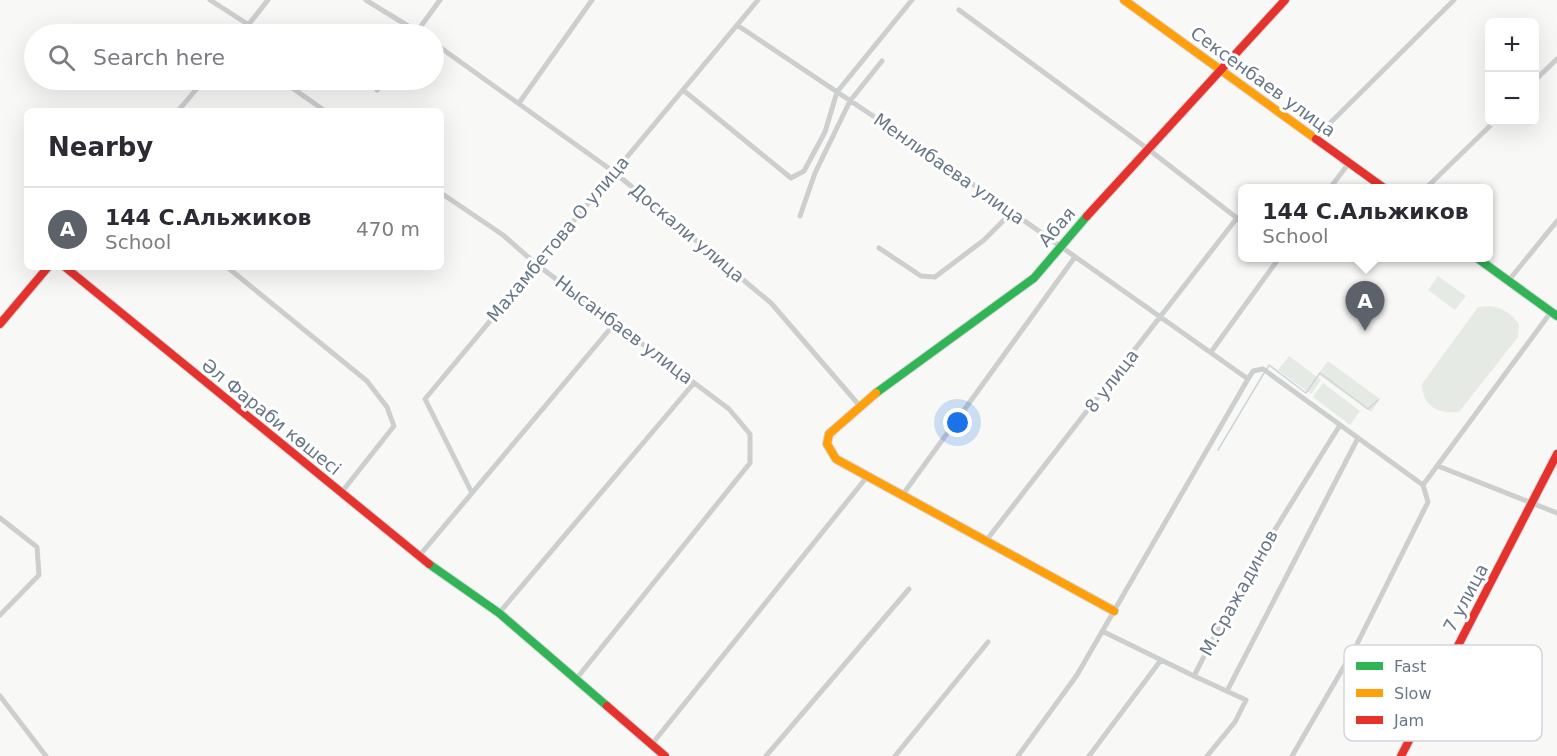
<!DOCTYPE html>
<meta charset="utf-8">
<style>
:root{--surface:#fff;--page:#f7f7f7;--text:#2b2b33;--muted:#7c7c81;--line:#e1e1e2;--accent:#5d616a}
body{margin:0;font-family:"DejaVu Sans",sans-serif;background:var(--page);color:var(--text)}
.controls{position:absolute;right:18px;top:18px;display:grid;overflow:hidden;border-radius:9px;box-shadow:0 6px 24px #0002}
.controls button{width:54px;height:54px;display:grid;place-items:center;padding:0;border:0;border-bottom:2px solid var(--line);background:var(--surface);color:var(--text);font:30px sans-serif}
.you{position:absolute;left:958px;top:423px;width:21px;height:21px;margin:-15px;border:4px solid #fff;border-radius:50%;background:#1a73e8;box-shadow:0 0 0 9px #1a73e833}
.badge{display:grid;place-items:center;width:39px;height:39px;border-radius:50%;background:var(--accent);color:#fff;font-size:20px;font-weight:700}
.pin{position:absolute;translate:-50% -50px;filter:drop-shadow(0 2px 3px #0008)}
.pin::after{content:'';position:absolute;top:32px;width:21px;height:18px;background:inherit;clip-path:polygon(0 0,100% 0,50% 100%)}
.popup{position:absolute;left:1238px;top:184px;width:255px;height:78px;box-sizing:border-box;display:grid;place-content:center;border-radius:9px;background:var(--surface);filter:drop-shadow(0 2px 4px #0005);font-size:20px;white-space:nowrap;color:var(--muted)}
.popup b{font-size:22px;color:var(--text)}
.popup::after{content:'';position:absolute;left:50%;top:100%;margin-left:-12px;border:12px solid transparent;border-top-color:var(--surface)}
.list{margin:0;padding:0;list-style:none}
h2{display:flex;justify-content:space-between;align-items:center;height:78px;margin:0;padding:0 24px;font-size:26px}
h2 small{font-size:20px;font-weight:400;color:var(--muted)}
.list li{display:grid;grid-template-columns:39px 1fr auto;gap:18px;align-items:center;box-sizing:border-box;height:84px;padding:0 24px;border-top:2px solid var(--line)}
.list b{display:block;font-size:22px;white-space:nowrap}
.list p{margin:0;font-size:20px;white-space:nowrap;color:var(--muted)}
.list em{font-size:20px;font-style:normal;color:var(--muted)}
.icon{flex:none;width:33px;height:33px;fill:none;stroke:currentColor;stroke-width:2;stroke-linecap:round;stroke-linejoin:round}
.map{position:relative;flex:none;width:1557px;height:756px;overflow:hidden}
.search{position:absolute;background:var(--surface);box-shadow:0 6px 24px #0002;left:24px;top:24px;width:420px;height:66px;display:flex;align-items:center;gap:15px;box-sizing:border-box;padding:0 21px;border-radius:33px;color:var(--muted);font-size:22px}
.panel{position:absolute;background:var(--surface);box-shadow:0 6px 24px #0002;left:24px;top:108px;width:420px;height:162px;border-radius:9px}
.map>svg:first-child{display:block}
.green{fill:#e6eae4}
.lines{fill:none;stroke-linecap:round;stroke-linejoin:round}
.stream{stroke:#ced5d8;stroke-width:1.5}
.fast-casing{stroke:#d5d6d7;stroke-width:10}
.slow-casing{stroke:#d5d6d7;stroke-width:10}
.jam-casing{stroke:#d5d6d7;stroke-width:10}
.street{stroke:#cdcece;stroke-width:5}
.fast{stroke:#30b455;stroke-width:8}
.slow{stroke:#ff9f0a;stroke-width:8}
.jam{stroke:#e5322d;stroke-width:8}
.labels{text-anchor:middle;stroke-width:6;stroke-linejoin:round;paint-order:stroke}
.street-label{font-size:18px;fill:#687787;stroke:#fff}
.key{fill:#fff;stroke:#d2d6db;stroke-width:1.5}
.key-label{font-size:16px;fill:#687787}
</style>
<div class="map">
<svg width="1557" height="756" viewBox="0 0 1557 756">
<rect width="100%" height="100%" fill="#f8f8f7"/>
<path class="green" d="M1438,276l28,20 -11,14 -27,-20z
M1490,306c13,2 21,7 29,18l-1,13 -59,75c-20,2 -37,-5 -37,-28l56,-77z
M1289,356l32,24 -10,14 -33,-24z
M1328,361l52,38 -9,13 -53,-38z
M1323,383l37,28 -10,14 -37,-28z"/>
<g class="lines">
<path class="stream" d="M1267,369l2,-4 37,28 14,-20 48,36 10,-9
M1218,450l46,-77"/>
<defs>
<path id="fast" d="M1477,258l80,58
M876,393l158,-115 53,-62
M429,564l70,49 108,93"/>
<path id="slow" d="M1124,0l192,139
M876,393l-47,41 -2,10 9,15 278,152"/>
<path id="jam" d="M1316,139l68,49
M1087,216l198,-216
M65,267l364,297
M0,324l48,-57
M607,706l58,50
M1401,756l156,-302"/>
</defs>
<use href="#fast" class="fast-casing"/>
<use href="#slow" class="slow-casing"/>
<use href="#jam" class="jam-casing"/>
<path class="street" d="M210,0l39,25
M366,0l55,34
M959,10l189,139 94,73
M737,25l193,129 318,225
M416,33l24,-33
M241,34l27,-34
M434,43l180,129 157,131 88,102
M281,80l44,31
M1534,81l23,-22
M377,90l7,-10
M683,90l108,88 13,-7 21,-39 12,-40 75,-92
M519,103l73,-103
M178,111l26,-31
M1315,138l139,-138
M1330,188l19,-25
M1426,188l68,-66
M441,193l62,42 33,29 193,145 21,25v29l-173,215
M800,216l15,-43 35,-72 32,-40
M879,248l42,28 14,1 49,-37 28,-28
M227,267l140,114 20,26 7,19 -53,67
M1509,280l48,-59
M1211,352l68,-94
M1438,466l119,47
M1423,485l128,-173
M471,491l-46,-92 333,-399
M901,497l174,-240
M0,518l37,29 2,28 -39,40
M985,542l252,-324
M419,556l196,-233
M499,613l195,-230
M1102,631l92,45 47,-92 99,-159
M1194,676l52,24 -11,22 -28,34
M1227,691l131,-253
M0,696l46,60
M652,744l214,-266
M766,756l143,-167
M895,756l93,-114
M1018,756l59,-81 171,-296 5,-8 10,-2 160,116 5,17 -72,144 -64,110
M1089,756l72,-96"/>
<use href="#fast" class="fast"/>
<use href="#slow" class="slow"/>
<use href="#jam" class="jam"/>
</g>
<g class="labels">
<g class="street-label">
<text transform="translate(1263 82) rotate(36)" y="6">Сексенбаев улица</text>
<text transform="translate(949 169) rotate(35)" y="6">Менлибаева улица</text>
<text transform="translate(1057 227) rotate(-49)" y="6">Абая</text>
<text transform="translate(687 233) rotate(40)" y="6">Доскали улица</text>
<text transform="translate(558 239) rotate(-50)" y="6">Махамбетова О улица</text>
<text transform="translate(624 330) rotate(37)" y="6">Нысанбаев улица</text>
<text transform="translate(1112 381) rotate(-52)" y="6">8 улица</text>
<text transform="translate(271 417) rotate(39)" y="6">Әл Фараби көшесі</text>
<text transform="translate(1239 593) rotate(-61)" y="6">М.Сражадинов</text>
<text transform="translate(1466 598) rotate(-62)" y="6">7 улица</text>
</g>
</g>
<rect x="1344" y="645" width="198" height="96" rx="9" class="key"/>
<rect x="1356" y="662" width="27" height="8" fill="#30b455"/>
<rect x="1356" y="689" width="27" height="8" fill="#ff9f0a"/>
<rect x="1356" y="716" width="27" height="8" fill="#e5322d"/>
<g class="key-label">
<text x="1394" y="672">Fast</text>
<text x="1394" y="699">Slow</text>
<text x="1394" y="726">Jam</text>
</g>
</svg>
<div class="controls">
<button>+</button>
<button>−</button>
</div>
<div class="you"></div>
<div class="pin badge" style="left:1365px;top:331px">A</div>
<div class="popup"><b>144 С.Альжиков</b>School</div>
<div class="search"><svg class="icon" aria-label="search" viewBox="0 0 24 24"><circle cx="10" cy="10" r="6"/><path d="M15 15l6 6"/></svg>Search here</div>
<section class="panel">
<h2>Nearby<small></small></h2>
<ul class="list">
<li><span class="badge">A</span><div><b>144 С.Альжиков</b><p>School</p></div><em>470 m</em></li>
</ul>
</section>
</div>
